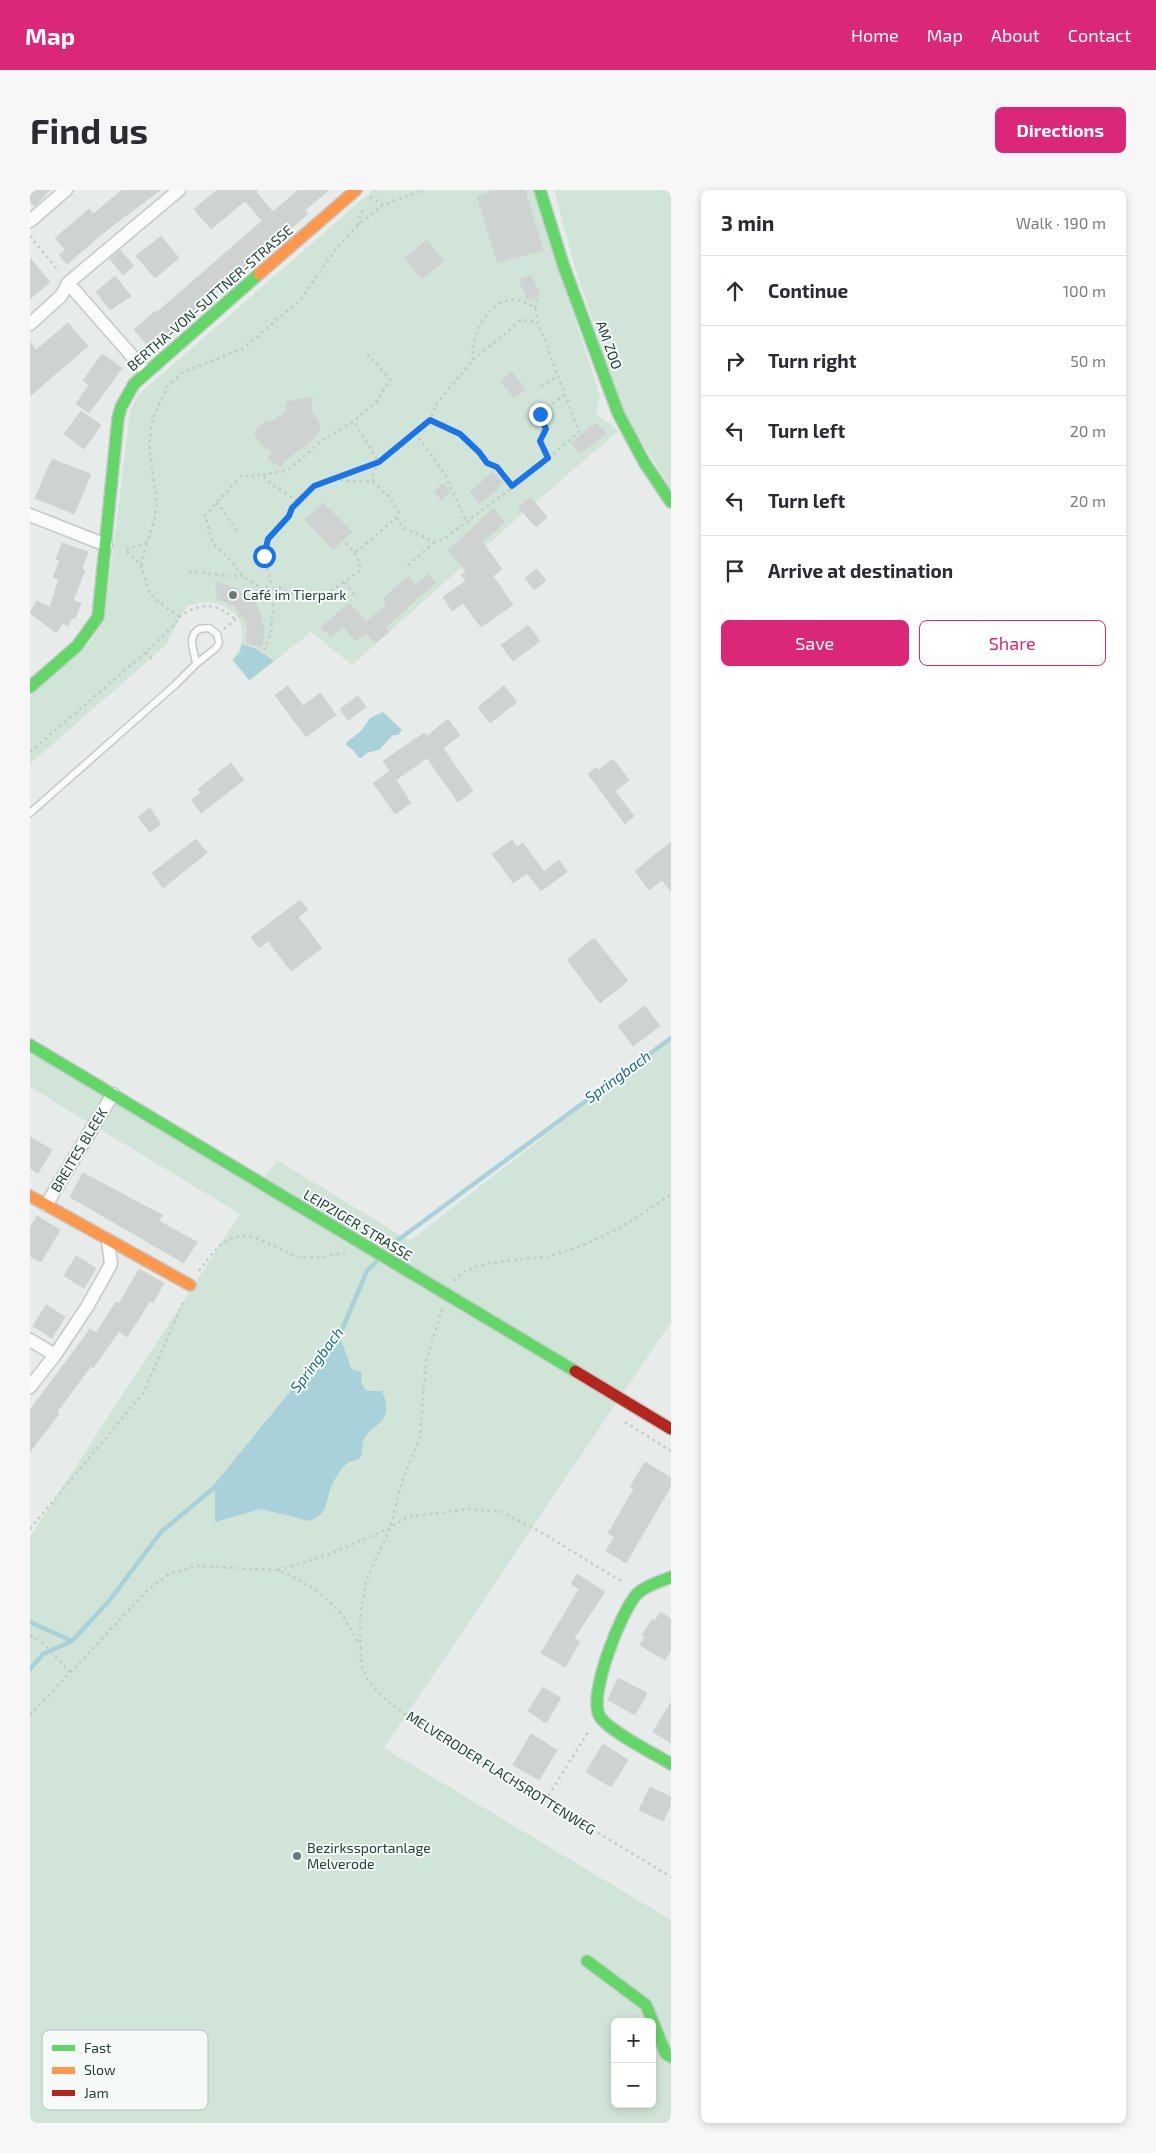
<!DOCTYPE html>
<meta charset="utf-8">
<style>
:root{--surface:#fff;--page:#f7f7f7;--text:#2b2b33;--muted:#7c7c81;--line:#e1e1e2;--accent:#db2777}
body{margin:0;font-family:"Exo 2",sans-serif;background:var(--page);color:var(--text)}
.controls{position:absolute;right:15px;bottom:15px;display:grid;overflow:hidden;border-radius:8px;box-shadow:0 2px 8px #0003}
.controls button{width:45px;height:45px;display:grid;place-items:center;padding:0;border:0;border-bottom:1px solid var(--line);background:var(--surface);color:var(--text);font:25px sans-serif}
.stop{position:absolute;width:15px;height:15px;margin:-11px;border:4px solid #1a73e8;border-radius:50%;background:#fff}
.stop.end{background:#1a73e8;border-color:#fff;box-shadow:0 1px 5px #0008}
.list{margin:0;padding:0;list-style:none}
h2{display:flex;justify-content:space-between;align-items:center;height:65px;margin:0;padding:0 20px;font-size:21px}
h2 small{font-size:16px;font-weight:400;color:var(--muted)}
.list li{display:grid;grid-template-columns:32px 1fr auto;gap:15px;align-items:center;box-sizing:border-box;height:70px;padding:0 20px;border-top:1px solid var(--line)}
.list b{display:block;font-size:19px;white-space:nowrap}
.list em{font-size:16px;font-style:normal;color:var(--muted)}
.actions{display:flex;gap:10px;padding:15px 20px}
.actions a{flex:1;padding:11px 0;border:1px solid var(--accent);border-radius:8px;text-align:center;font-size:18px;color:var(--accent)}
.actions .main{background:var(--accent);color:#fff}
.icon{flex:none;width:28px;height:28px;fill:none;stroke:currentColor;stroke-width:2;stroke-linecap:round;stroke-linejoin:round}
.map{position:relative;flex:none;width:641px;height:1933px;overflow:hidden;border-radius:8px}
header{display:flex;align-items:center;gap:30px;box-sizing:border-box;height:70px;padding:0 25px;background:var(--accent);color:#fff}
header strong{font-size:24px}
nav{display:flex;gap:28px;margin-inline-start:auto;font-size:18px}
.intro{display:flex;align-items:center;justify-content:space-between;box-sizing:border-box;height:120px;padding:0 30px}
h1{margin:0;font-size:35px}
.button{padding:12px 22px;border-radius:8px;background:var(--accent);color:#fff;font-size:18px;font-weight:700}
main{display:flex;gap:30px;padding:0 30px}
aside{flex:1;background:var(--surface);border-radius:8px;box-shadow:0 2px 8px #0003}
.map>svg:first-child{display:block}
.green{fill:#d0e5d7;fill-rule:evenodd}
.water{fill:#a8d1d9}
.lines{fill:none;stroke-linecap:round;stroke-linejoin:round}
.stream{stroke:#a8d1d9;stroke-width:4.5}
.building{fill:#ced3d1;stroke:#d0d5d3}
.lane-casing{stroke:#c4c9c7;stroke-width:9}
.street-casing{stroke:#c4c9c7;stroke-width:15}
.fast-casing{stroke:#c2cac7;stroke-width:14}
.slow-casing{stroke:#c2cac7;stroke-width:14}
.jam-casing{stroke:#c2cac7;stroke-width:14}
.path{stroke:#c2cbc9;stroke-width:2.5;stroke-dasharray:2.5 4;stroke-linecap:butt}
.lane{stroke:#fbfcfc;stroke-width:6}
.street{stroke:#fbfcfc;stroke-width:12}
.fast{stroke:#63d668;stroke-width:11}
.slow{stroke:#ff974d;stroke-width:11}
.jam{stroke:#b3261e;stroke-width:11}
.route{stroke:#1a73e8;stroke-width:6}
.poi-dot{fill:#687c77;stroke:#f5faf8;stroke-width:2}
.labels{text-anchor:middle;stroke-width:4;stroke-linejoin:round;paint-order:stroke}
.street-label{font-size:14px;fill:#244039;stroke:#f5faf8}
.poi-label{font-size:14px;fill:#244039;stroke:#f5faf8;text-anchor:start}
.water-label{font-size:15px;font-style:italic;fill:#1d6a7c;stroke:#f5faf8}
.key{fill:#f5faf8;stroke:#b6c2bf;stroke-width:1}
.key-label{font-size:14px;fill:#244039}
</style>
<header>
<strong>Map</strong>
<nav><a>Home</a><a>Map</a><a>About</a><a>Contact</a></nav>
</header>
<div class="intro"><h1>Find us</h1><a class="button">Directions</a></div>
<main>
<div class="map">
<svg width="641" height="1933" viewBox="0 0 641 1933">
<rect width="100%" height="100%" fill="#e7ecea"/>
<path class="green" d="M343,0h160l67,206 -4,17c7,7 16,10 22,18l-130,113 -136,121 -41,-33 -61,49 -18,-21c18,-22 13,-50 -18,-57 -9,-2 -18,1 -27,3l-22,40 -135,118v-68l60,-53 15,-26 25,-206 7,-15z
M524,0h117v299l-46,-74 -49,-144z
M641,847v285l-287,426 287,172v203h-641v-586l210,-323 -210,-127v-39l229,138 18,-26 133,81zM585,1832h37v82h-37z"/>
<path class="water" d="M212,454l14,5 18,12 -25,19 -16,-20 7,-8z
M353,522l19,18 -4,5h-5l-14,15 -12,3 -6,5 -3,-1 -5,-7 -7,-5 1,-3 15,-12 8,-12z
M310,1144c2,13 8,22 11,35l10,3v9l5,10h16c3,7 6,15 4,22 -4,12 -16,15 -22,26 -3,7 0,14 -4,19 -4,3 -6,2 -11,4 -7,4 -15,18 -18,25 -7,18 -1,24 -21,34l-49,-12 -46,13v-35z"/>
<g class="lines">
<path class="stream" d="M354,1063l14,-13 273,-202
M0,1432l42,19
M0,1479l13,-15 29,-13 37,-40 52,-69 54,-45 125,-153 27,-63 12,-12"/>
</g>
<path class="building" d="M0,0h20l-15,16 -5,-4z
M92,0h38l-53,40 -40,34 -8,-9 6,-5 -10,-12 34,-29 4,5z
M187,0h41l-2,2 17,20 25,-22h31l-24,20 3,4 -158,134 -16,-18 21,-19 1,2 106,-92 -17,-20 -34,28 -17,-20z
M466,0h29l18,60 -46,13 -20,-67z
M131,46l18,22 -24,20 -19,-22z
M397,50l17,21 -22,18 -18,-21z
M90,60l14,16 -11,9 -13,-16z
M0,68l20,24 -20,17z
M501,85l9,20 -13,5 -8,-20z
M85,86l16,20 -21,14 -14,-18z
M38,133l20,23 -58,50v-54l6,8z
M72,164l20,14 -33,45 -13,-9 13,-19 -6,-4z
M482,182l13,18 -11,8 -14,-17z
M282,208l-1,12 10,17 -8,12 -27,21 -5,7 -13,-8 4,-7 -10,-7 -8,-11 10,-12 10,-2 11,-8 3,-11z
M51,221l20,14 -17,24 -20,-15z
M566,233l10,11 -26,20 -9,-11z
M22,269l39,15 -17,40 -39,-16z
M463,282l10,11 -23,21 -10,-12z
M413,293l7,9 -9,8 -7,-9z
M500,307l17,20 -11,10 -18,-20z
M293,313l29,29 -19,18 -28,-30z
M463,318l12,14 -23,20 20,27 -9,7 20,29 -32,22 -18,-24 -11,8 -9,-14 23,-16 -5,-6 5,-4 -18,-20z
M32,353l26,9 -6,17 3,1 -12,31 8,2 -6,16 -3,-1 -4,8 -5,-3 -7,10 -26,-20 7,-12 13,6 9,-28 -6,-2 7,-17 -4,-1z
M507,379l9,12 -12,9 -9,-12z
M398,384l8,8 -51,46 4,4 -14,11 -9,-10 -10,8 -13,-15 -12,11 -10,-10 28,-24 17,19 21,-19 -4,-4 25,-23 8,9z
M186,392l22,7 18,16 5,11 3,14 -2,17 -16,-4 2,-12 -2,-10 -12,-15 -17,-7z
M498,435l12,16 -27,20 -12,-16z
M258,496l15,20 17,-13 16,22 -30,22 -31,-42z
M474,496l13,16 -27,21 -12,-16z
M328,506l8,11 -18,13 -8,-11z
M418,529l12,16 -17,13 30,43 -15,11 -31,-44 -31,22 -13,-19 41,-28 3,3z
M583,569l16,21 -14,11 19,25 -9,8 -37,-50 9,-7 2,3z
M201,573l13,17 -43,33 -10,-13 10,-7 -3,-4z
M360,581l21,32 -16,11 -22,-31z
M120,618l11,16 -11,8 -12,-15z
M166,649l11,14 -44,35 -11,-15z
M482,650l5,7 6,-4 21,29 15,-12 8,12 -26,19 -14,-18 -14,10 -21,-29z
M641,652v49l-9,-11 -13,10 -14,-19z
M270,710l8,10 -10,7 24,31 -31,23 -23,-30 -9,7 -8,-11z
M564,748l34,43 -28,22 -33,-43z
M615,816l15,20 -27,20 -15,-20z
M0,947l22,13 -14,23 -8,-5z
M53,983l79,42 -3,6 38,21 -13,21 -114,-66z
M7,1026l23,14 -19,32 -11,-6v-28z
M46,1066l20,12 -12,20 -20,-12z
M109,1079l25,14 -11,20 -3,-2 -23,36 -8,-6 -26,37 -2,-2 -34,46 2,2 -29,38v-42l60,-81 6,4 20,-31 3,2z
M16,1115l19,12 -13,21 -19,-12z
M615,1272l26,16v8l-45,77 -20,-12 8,-14 -6,-4 26,-44 -4,-2z
M547,1384l28,18 -31,46 6,4 -15,25 -24,-14 38,-64 -8,-5z
M630,1422l11,7v31l-6,10 -25,-15 5,-8 -3,-2 10,-16 3,2z
M588,1488l29,15 -12,22 -27,-15z
M513,1497l18,11 -15,25 -18,-12z
M641,1512v41l-18,-11z
M501,1544l26,16 -18,30 -26,-15z
M573,1554l25,16 -17,27 -25,-15z
M620,1597l21,10v7l-8,17 -24,-11z"/>
<g class="lines">
<defs>
<path id="lane" d="M0,623l145,-128 21,-21 20,-16 3,-5 -2,-9 -8,-6 -10,1c-13,9 -4,22 -3,35"/>
<path id="street" d="M0,31l36,-31
M38,93l78,89
M0,134l31,-28 7,-13 111,-93
M0,325l76,30
M16,1015l67,-111
M0,1150l25,15
M0,1197l25,-32 32,-48 24,-43 -3,-23"/>
<path id="fast" d="M510,0l24,77 54,146 26,49 27,40
M0,497l47,-41 21,-29 20,-199 3,-11 13,-23 125,-110
M0,855l545,326
M641,1387c-11,5 -25,8 -34,17 -16,17 -48,99 -38,121 7,15 56,39 72,49
M557,1771l59,44 20,49 5,3"/>
<path id="slow" d="M229,84l97,-84
M0,1006l160,89"/>
<path id="jam" d="M545,1181l96,58"/>
</defs>
<use href="#lane" class="lane-casing"/>
<use href="#street" class="street-casing"/>
<use href="#fast" class="fast-casing"/>
<use href="#slow" class="slow-casing"/>
<use href="#jam" class="jam-casing"/>
<path class="path" d="M340,7l13,8
M328,35l6,-19
M0,46l29,36
M505,118l2,-10
M511,196l17,-10
M400,230l30,14 19,18 8,11 10,4 15,19
M385,243l29,40 23,50
M519,268l-9,-17 6,-12 -6,-15 25,-20
M233,285l25,-5 34,-29 32,-20 23,-20 13,-22 -23,-25
M304,289l45,-16 -25,-42
M343,292v-8l6,-11 51,-43 7,-17 36,-43 48,-40h5l12,3
M186,313c11,8 12,21 24,29
M366,328l6,9 33,15 10,-4 80,-60 54,-46 -41,-109 -3,-15c-7,-4 -17,-10 -26,-8 -24,6 -39,38 -36,60
M111,375l6,-23
M378,375l27,-23
M159,382c18,0 35,5 53,4
M315,392l12,16
M236,401l14,-3 31,14 5,-1 44,-30c2,-11 -9,-22 -16,-30
M224,413l12,-12 5,-10 -7,-25 4,-17 21,-24 3,-7 22,-21 19,-7 40,2 17,15 9,16 -3,5 -41,35
M149,427c22,-15 36,-15 57,3
M194,439l18,-15
M234,460l7,-17 2,-28 -7,-14 -24,-15 -8,-12 -21,-21 -8,-28 36,-39 22,-1 8,9 27,17
M116,462l6,7
M0,562l116,-100 28,-27 5,-8 -29,-22 -9,-30 -16,-15 22,-8 7,-20 3,-17 -8,-60 4,-27 14,-31 15,-14 62,-25 57,-49 35,-50 21,-23 26,-21 41,-15
M169,1081c20,-28 34,-45 69,-28 9,4 19,10 28,13 15,4 36,-1 50,-3
M424,1091c15,-22 69,-20 94,-25 44,-10 87,-35 123,-62
M412,1119l-16,52 -6,75 -19,49 -11,43 -24,53 -6,36 1,47 7,17 19,20 36,26 248,150
M595,1232l46,29
M0,1339l114,-137 40,-92
M248,1380l49,-15 63,-27 17,-11 63,-8 32,3 37,19 85,52
M0,1446l13,7 27,29
M0,1525l118,-125 21,-16 27,-8 81,4 13,5 30,18 22,21 17,30
M515,1611l45,-72"/>
<use href="#lane" class="lane"/>
<use href="#street" class="street"/>
<use href="#fast" class="fast"/>
<use href="#slow" class="slow"/>
<use href="#jam" class="jam"/>
</g>
<g class="lines">
<path class="route" d="M234,366l4,-17 21,-23 3,-8 22,-22 65,-24 51,-42 30,14 19,18 8,11 10,4 15,19 36,-28 -8,-17 6,-12 -6,-15"/>
</g>
<g class="poi-dot">
<circle cx="203" cy="405" r="5"/>
<circle cx="267" cy="1666" r="5"/>
</g>
<g class="labels">
<g class="street-label">
<text transform="translate(180 108) rotate(-41)" y="5">BERTHA-VON-SUTTNER-STRASSE</text>
<text transform="translate(579 155) rotate(70)" y="5">AM ZOO</text>
<text transform="translate(49 960) rotate(-59)" y="5">BREITES BLEEK</text>
<text transform="translate(328 1035) rotate(31)" y="5">LEIPZIGER STRASSE</text>
<text transform="translate(471 1583) rotate(32)" y="5">MELVERODER FLACHSROTTENWEG</text>
</g>
<g class="poi-label">
<text x="213" y="410">Café im Tierpark</text>
<text x="277" y="1663">Bezirkssportanlage<tspan x="277" dy="16">Melverode</tspan></text>
</g>
<g class="water-label">
<text transform="translate(588 887) rotate(-36)" y="5">Springbach</text>
<text transform="translate(287 1170) rotate(-53)" y="5">Springbach</text>
</g>
</g>
<rect x="12" y="1840" width="166" height="80" rx="8" class="key"/>
<rect x="22" y="1855" width="23" height="6" fill="#63d668"/>
<rect x="22" y="1877" width="23" height="7" fill="#ff974d"/>
<rect x="22" y="1900" width="23" height="6" fill="#b3261e"/>
<g class="key-label">
<text x="54" y="1863">Fast</text>
<text x="54" y="1885">Slow</text>
<text x="54" y="1908">Jam</text>
</g>
</svg>
<div class="controls">
<button>+</button>
<button>−</button>
</div>
<div class="stop" style="left:234px;top:366px"></div>
<div class="stop end" style="left:510px;top:224px"></div>
</div>
<aside>
<h2>3 min<small>Walk · 190 m</small></h2>
<ul class="list">
<li><svg class="icon" aria-label="ahead" viewBox="0 0 24 24"><path d="M12 20V5M6 11l6-6 6 6"/></svg><div><b>Continue</b></div><em>100 m</em></li>
<li><svg class="icon" aria-label="right" viewBox="0 0 24 24"><path d="M7 20v-9h11M14 6l5 5-5 5"/></svg><div><b>Turn right</b></div><em>50 m</em></li>
<li><svg class="icon" aria-label="left" viewBox="0 0 24 24"><path d="M17 20v-9H6M10 6l-5 5 5 5"/></svg><div><b>Turn left</b></div><em>20 m</em></li>
<li><svg class="icon" aria-label="left" viewBox="0 0 24 24"><path d="M17 20v-9H6M10 6l-5 5 5 5"/></svg><div><b>Turn left</b></div><em>20 m</em></li>
<li><svg class="icon" aria-label="arrive" viewBox="0 0 24 24"><path d="M6 21V4h12l-3 4 3 4H6"/></svg><div><b>Arrive at destination</b></div></li>
</ul>
<div class="actions"><a class="main">Save</a><a>Share</a></div>
</aside>
</main>
